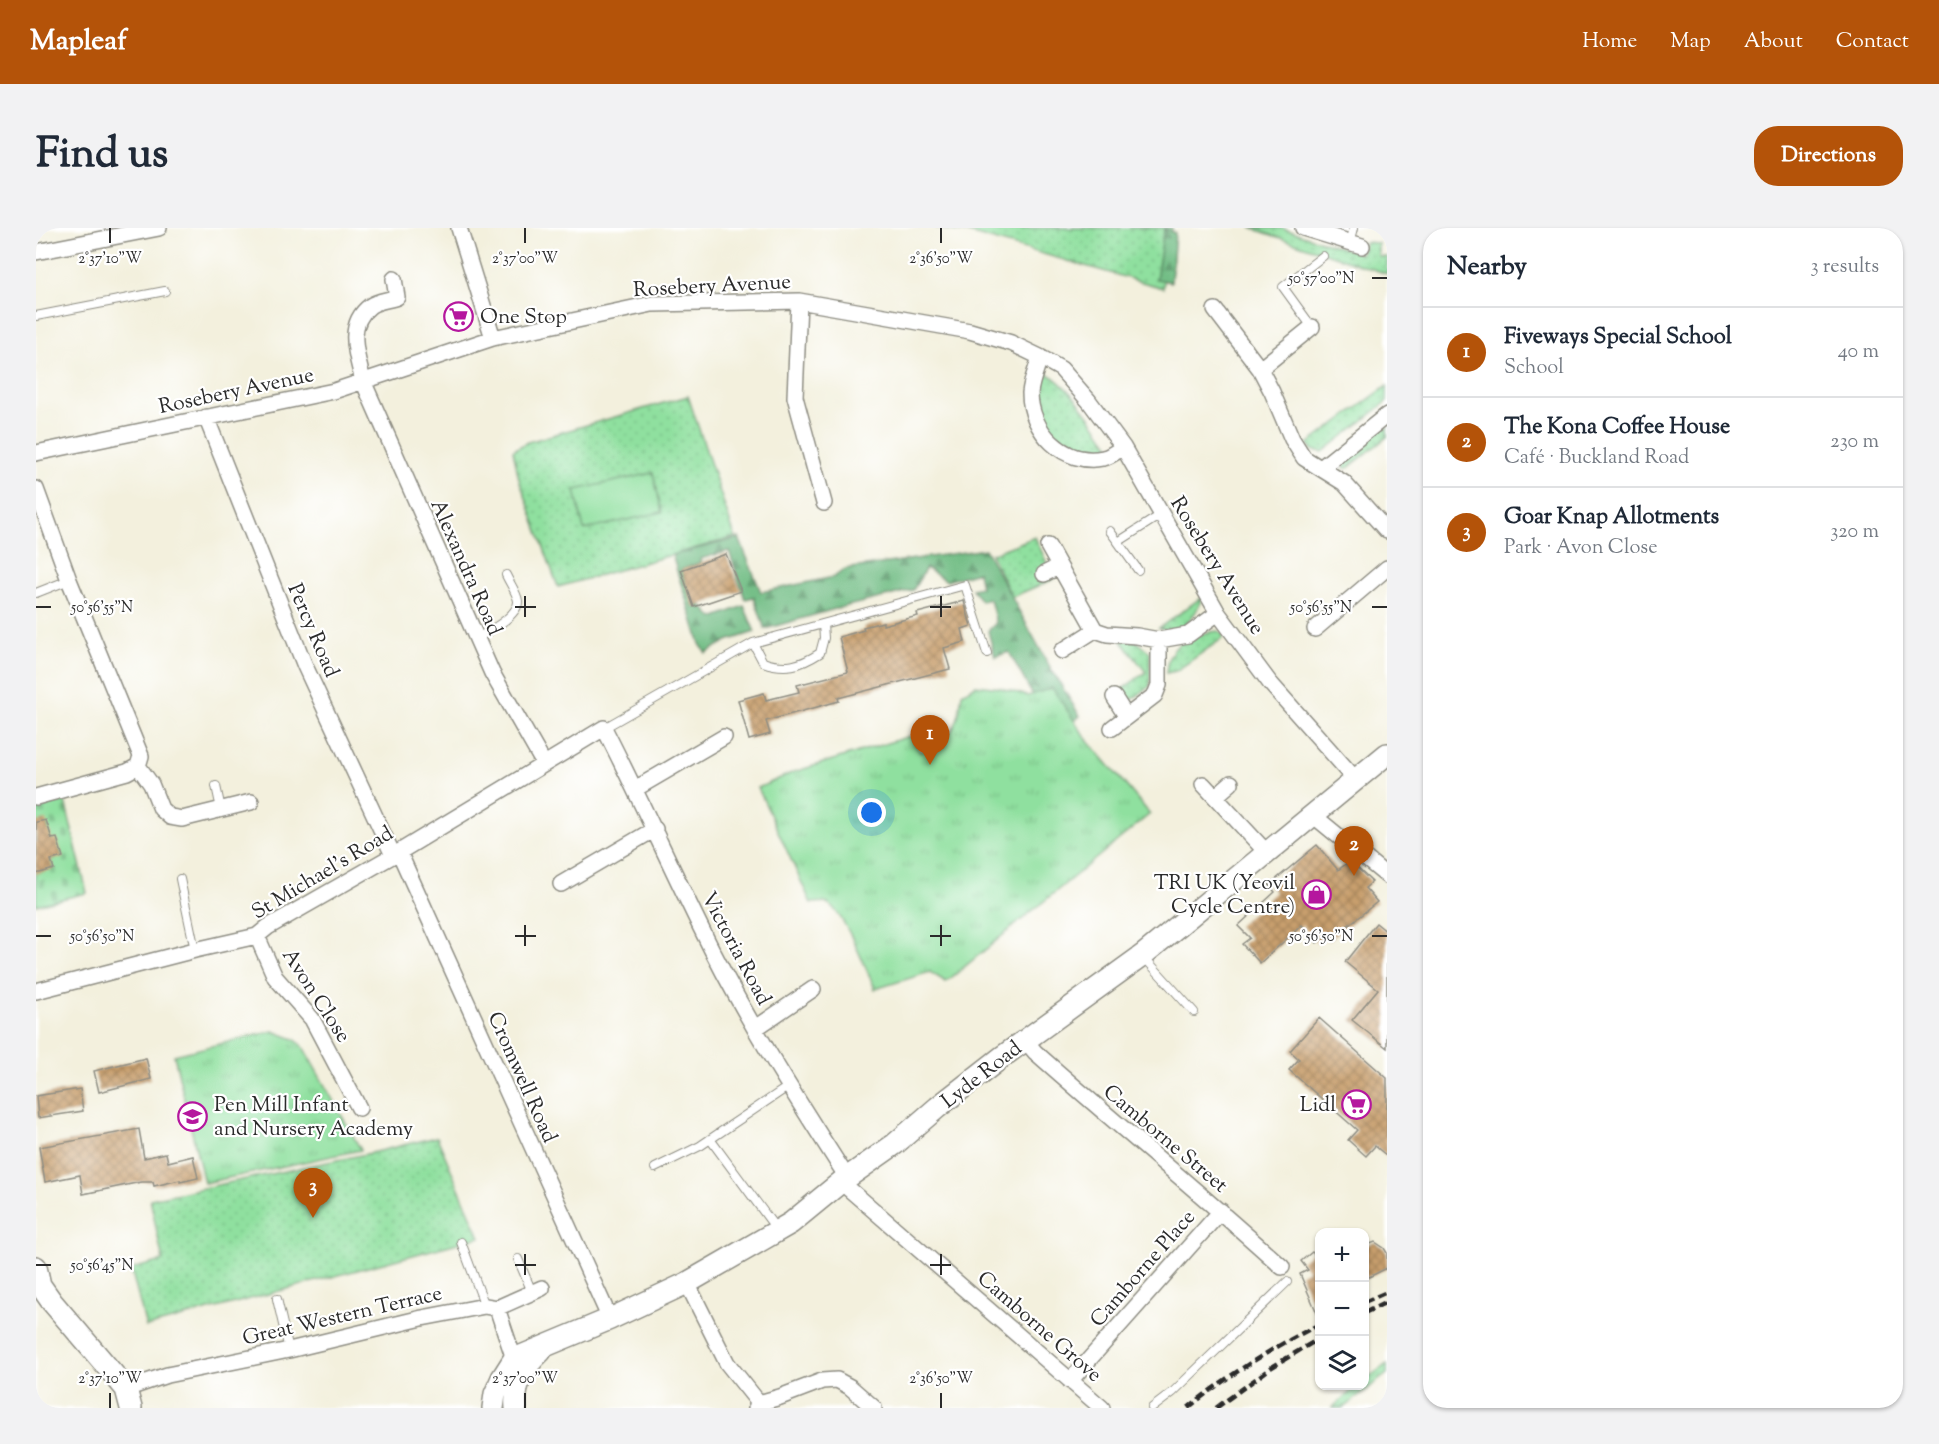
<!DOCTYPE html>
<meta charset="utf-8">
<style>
:root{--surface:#fff;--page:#f2f2f3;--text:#1f2937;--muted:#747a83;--line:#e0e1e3;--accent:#b45309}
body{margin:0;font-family:"Sorts Mill Goudy",serif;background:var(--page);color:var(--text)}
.controls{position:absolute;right:18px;bottom:18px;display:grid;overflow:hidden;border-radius:12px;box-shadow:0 2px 4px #0004}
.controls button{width:54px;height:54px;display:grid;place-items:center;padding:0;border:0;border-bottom:2px solid var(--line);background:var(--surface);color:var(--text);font:30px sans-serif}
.you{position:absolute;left:836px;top:585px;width:21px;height:21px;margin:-15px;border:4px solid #fff;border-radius:50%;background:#1a73e8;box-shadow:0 0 0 9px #1a73e833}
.badge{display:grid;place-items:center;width:39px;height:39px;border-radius:50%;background:var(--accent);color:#fff;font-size:20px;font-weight:700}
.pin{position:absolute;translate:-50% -50px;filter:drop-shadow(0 2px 3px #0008)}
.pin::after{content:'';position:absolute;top:32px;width:21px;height:18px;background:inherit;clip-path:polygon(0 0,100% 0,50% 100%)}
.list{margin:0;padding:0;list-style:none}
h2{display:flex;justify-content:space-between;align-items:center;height:78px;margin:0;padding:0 24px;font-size:26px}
h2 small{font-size:20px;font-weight:400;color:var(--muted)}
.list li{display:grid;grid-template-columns:39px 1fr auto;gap:18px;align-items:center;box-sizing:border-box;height:90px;padding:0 24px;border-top:2px solid var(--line)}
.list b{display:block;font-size:22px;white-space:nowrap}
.list p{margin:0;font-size:20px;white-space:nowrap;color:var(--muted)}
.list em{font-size:20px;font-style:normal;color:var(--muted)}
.icon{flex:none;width:33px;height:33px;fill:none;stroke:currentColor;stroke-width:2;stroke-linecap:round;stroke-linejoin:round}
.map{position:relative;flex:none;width:1351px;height:1180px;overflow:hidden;border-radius:24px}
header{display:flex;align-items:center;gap:36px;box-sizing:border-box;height:84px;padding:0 30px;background:var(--accent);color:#fff}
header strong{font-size:28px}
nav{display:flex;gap:33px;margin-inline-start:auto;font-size:21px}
.intro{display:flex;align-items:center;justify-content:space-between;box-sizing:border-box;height:144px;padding:0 36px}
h1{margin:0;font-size:42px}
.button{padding:15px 27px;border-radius:24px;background:var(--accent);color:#fff;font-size:21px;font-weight:700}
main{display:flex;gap:36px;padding:0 36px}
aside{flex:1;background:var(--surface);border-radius:24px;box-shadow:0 2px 4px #0004}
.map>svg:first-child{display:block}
.grass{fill:url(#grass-dots);stroke:#5d8665;stroke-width:1.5}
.forest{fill:url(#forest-firs);stroke:#4f7458;stroke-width:1.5}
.cemetery{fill:url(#cemetery-stones);stroke:#5d8665;stroke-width:1.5}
.park{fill:url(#park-tufts);stroke:#5d8665;stroke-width:1.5}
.pitch{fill:#8fe09f;stroke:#5d8665;stroke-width:1.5}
.building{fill:url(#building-cross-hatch)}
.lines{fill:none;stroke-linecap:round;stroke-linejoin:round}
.lane-casing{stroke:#8f8e84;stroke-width:10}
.street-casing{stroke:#8f8e84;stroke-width:18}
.secondary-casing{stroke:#8f8e84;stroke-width:24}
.lane{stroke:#fff;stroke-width:8}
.street{stroke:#fff;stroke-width:15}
.secondary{stroke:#fff;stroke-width:21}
.rail{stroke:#2b2b2b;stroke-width:4.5;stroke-dasharray:9 4.5;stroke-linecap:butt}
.ticks{fill:none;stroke:#2b2b2b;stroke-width:2}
.labels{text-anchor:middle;stroke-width:4.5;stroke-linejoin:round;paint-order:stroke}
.street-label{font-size:21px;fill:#2b2b2b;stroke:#fff}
.poi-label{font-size:21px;fill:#2b2b2b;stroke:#fff;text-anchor:start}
.ticks-label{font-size:15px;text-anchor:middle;fill:#2b2b2b;stroke:#fff;stroke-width:4.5;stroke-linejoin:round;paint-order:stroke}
</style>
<header>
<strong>Mapleaf</strong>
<nav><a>Home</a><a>Map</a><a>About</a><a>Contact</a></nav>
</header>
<div class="intro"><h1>Find us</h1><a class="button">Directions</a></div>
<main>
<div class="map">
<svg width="1351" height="1180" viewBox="0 0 1351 1180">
<defs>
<pattern id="grass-dots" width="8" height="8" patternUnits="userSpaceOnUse" patternTransform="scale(1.5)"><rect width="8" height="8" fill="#8fe09f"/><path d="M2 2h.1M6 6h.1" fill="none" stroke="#7cc089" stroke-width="1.8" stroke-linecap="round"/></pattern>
<pattern id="forest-firs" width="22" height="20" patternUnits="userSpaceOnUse" patternTransform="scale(1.5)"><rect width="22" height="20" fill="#73be86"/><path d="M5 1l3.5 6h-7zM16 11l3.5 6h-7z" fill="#5f9b6e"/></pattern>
<pattern id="cemetery-stones" width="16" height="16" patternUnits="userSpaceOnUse" patternTransform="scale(1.5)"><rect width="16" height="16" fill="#8fe09f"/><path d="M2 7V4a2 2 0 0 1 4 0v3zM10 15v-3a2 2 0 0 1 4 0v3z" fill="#7cc089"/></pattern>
<pattern id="park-tufts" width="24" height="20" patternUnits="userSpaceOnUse" patternTransform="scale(1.5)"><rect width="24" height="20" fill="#8fe09f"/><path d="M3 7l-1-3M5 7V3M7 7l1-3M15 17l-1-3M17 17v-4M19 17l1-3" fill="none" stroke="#7cc089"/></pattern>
<pattern id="building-cross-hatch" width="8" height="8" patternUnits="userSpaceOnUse" patternTransform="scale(1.5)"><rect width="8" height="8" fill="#c89f6d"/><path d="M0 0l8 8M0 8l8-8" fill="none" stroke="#a3825a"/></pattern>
</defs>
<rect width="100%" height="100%" fill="#fff"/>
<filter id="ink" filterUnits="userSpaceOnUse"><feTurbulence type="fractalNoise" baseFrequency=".0167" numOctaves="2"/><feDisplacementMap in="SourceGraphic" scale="12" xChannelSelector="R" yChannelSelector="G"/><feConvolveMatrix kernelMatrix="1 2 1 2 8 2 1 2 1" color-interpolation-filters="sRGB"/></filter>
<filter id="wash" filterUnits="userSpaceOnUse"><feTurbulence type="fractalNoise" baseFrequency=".008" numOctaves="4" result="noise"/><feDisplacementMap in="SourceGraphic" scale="24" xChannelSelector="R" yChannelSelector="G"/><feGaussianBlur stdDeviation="1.35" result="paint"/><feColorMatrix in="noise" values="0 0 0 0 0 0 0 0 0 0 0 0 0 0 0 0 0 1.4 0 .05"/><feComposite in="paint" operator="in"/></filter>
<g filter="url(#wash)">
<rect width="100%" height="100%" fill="#f3f0dd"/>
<path class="grass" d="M900,0h236l-9,60 -194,-55z
M1215,0h30l80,26 4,-12 13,1v13l9,1v17z
M1007,142c29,18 46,46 66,74l1,6c-10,2 -22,3 -32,0 -30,-10 -53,-51 -35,-80z
M1351,158v15l-8,7 -56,44 -11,-2 -4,-6z
M652,168l47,141 -177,50 -39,-108 -6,-29 15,-8z
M1351,199v10l-39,31h-4c2,-19 27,-33 43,-41z
M999,309l19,42 -42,18 -21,-43z
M1166,369c-6,20 -20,38 -43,31z
M1183,403l4,3v4l-47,33 -10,2c1,-6 1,-14 5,-19 8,-15 32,-22 48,-23z
M1085,412h14l15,12v34l-25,19 -7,-13 28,-20z
M401,909l43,100 -334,90 -15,-58 32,-8 -13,-62 221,-46z"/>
<path class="forest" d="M1128,1l11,4 -4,49 -15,-3z
M703,310l22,54 73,-15 11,-8 140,-20 65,118 30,49 -16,13 -14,-2 -41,-75 -14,5 -7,-26 8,-8 -6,-24 -9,2 -9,-12 9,-2 -3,-15 -31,9 -21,-13 -13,22 -78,19 -70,20 -11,-32 -9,2 -16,-48 -29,8 1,3 -20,8 13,37 7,-2 12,13 31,-12 11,26 -28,9 -21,12 -6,-9 -28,-89z"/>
<path class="cemetery" d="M29,573l22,92 -51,12v-97z"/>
<path class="park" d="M940,457l25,3 27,8 24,-8 34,50 64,76 -204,168 -16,-10 -55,17c-9,-20 -29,-71 -45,-84 -6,-4 -12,-2 -19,-2l-53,-115 36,-16 116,-36 10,16c34,-19 37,-19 42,-59z
M237,803l21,8 8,6 59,105 -157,33 -30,-128z
M1351,1136v10l-44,34h-11l25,-22h7l1,-6z"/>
<path class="pitch" d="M617,245l9,39 -78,18 -9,-40z"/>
<g id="blocks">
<path class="building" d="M690,326l15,37 -47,16 -13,-37z
M928,373l7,25 -9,3 3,13 -21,6 6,21 -112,29 1,3 -73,20 4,13 -21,6 -11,-40 26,-7 2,7 33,-8 -2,-7 51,-13 -9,-35 25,-7 -1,-3 20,-5v3l35,-9 -1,-3z
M10,592l6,19 5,-1 6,19 -12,3 3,9 -18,5v-52z
M1281,617l21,25 12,-9 22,21 -7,6 12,14 -48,39 -4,-4 -8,6 -15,-18 -42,38 -18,-19 8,-6 -12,-12 37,-34 -6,-7z
M1340,695l11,9v116l-35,-28 26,-31 -33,-27z
M1283,790l68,60v78l-12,-10 -9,10 -18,-16 9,-10 -68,-60 10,-11 -9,-8z
M110,830l5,21 -52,13 -5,-21z
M44,861l3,22 -45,7 -2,-22z
M103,901l5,29 22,-5 2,9 25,-6 5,22 -18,4v-2l-26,6 -1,-4h-12l-58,12 -3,-19 -35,7 -6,-35z
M1339,1014l9,6 3,5v15l-22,11v-33z
M1276,1024l8,8v60l-20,-46 8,-4 -7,-9z"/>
</g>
</g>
<g filter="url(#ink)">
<use href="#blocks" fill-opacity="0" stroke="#8f8e84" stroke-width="1.5"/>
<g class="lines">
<defs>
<path id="lane" d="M1314,15l4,-15
M0,88l129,-25
M1276,99l-29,-40 40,-31
M1074,303l8,11
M1102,342l-20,-28 44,-28
M0,365l33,-13
M441,410c10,-5 42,-23 41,-37 -1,-8 -9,-19 -12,-26
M717,415l10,19c22,8 37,4 57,-9l4,-15 -1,-14
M568,500l149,-85 212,-58 22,68
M180,558l5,23
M144,651l15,71
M1108,729l50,55
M674,911l67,91
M619,940l45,-22 89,-60
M425,1014l24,64
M482,1031l14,33
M241,1071l12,51
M1116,1180l21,-16 114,-110"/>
<path id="street" d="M423,0l34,110
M1267,0l59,18
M0,24l123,-24
M358,51l3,18c-8,3 -21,4 -27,9 -25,19 -13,50 -7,75l129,292 52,91
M763,73l-4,96 29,106
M1179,82l45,59 12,23 20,47 12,19 40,25 43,48
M1004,129c-3,11 -9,24 -10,36 0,38 34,73 73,65 7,-1 14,-7 20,-11
M1224,141l52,-42
M170,189l99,249 88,189
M0,225l298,-62 159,-53 159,-34 147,-3 171,30 41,12 29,14 21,12 28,32 34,46 95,166 52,70 87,98
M1286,239l65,-52
M0,261l33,91 72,176 -3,10 -11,6 -91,25
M1012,318l47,84 12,4 30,2 22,4 29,-5 30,-22
M1008,346l14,-7
M1279,401l72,-61
M1026,423l33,-21
M1078,469l12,19
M1076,500l43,-33 4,-10v-45
M102,538l13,18 10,25 9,8 12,2 69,-17
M1167,556l65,70
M599,561l89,-52
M1180,568l15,-13
M1278,588l73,60
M363,624l211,467
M525,656l94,-55
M221,708l18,41 37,42 47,89
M0,763l159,-41 62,-14 11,-9 131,-75 205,-124c34,66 64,133 97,200 42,87 95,170 147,251
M720,800l57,-39
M989,812l10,12c81,72 166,141 247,215
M805,954l261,226
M651,1055l40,80 32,40
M461,1080l45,-20
M1034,1153l151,-170
M90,1161l41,-14 122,-25 133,-32 63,-12 12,2 20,60
M720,1180l3,-5 21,-6 42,-16 15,-1 13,7 24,21"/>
<path id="secondary" d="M0,1039l4,18 12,17 74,87 5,19
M457,1180l2,-14 7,-16 12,-19 96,-40 77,-36 104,-60 50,-41 54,-38 43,-37 64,-50 141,-102 244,-201
M480,1180c-2,-25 7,-40 25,-57"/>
</defs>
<use href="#lane" class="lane-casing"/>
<use href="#street" class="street-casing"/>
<use href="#secondary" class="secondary-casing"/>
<use href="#lane" class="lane"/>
<use href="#street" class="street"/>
<use href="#secondary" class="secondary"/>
<path class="rail" d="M1328,1074l23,-10
M1328,1085l23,-11
M1152,1180c40,-33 84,-60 132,-84
M1180,1180l56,-41 48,-29"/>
</g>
</g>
<path class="ticks" d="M74,0v15M489,0v15M905,0v15M1336,50h15M489,368v21M905,368v21M0,379h15M479,379h21M894,379h21M1336,379h15M489,697v21M905,697v21M0,708h15M479,708h21M894,708h21M1336,708h15M489,1026v21M905,1026v21M0,1037h15M479,1037h21M894,1037h21M74,1165v15M489,1165v15M905,1165v15"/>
<defs>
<symbol id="supermarket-ring" viewBox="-11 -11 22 22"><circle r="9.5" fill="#fff" stroke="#b5179e" stroke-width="1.5"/><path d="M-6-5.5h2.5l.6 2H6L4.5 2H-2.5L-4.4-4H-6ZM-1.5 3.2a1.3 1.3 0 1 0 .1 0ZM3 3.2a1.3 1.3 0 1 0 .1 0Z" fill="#b5179e"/></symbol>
<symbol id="shop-ring" viewBox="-11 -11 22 22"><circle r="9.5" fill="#fff" stroke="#b5179e" stroke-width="1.5"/><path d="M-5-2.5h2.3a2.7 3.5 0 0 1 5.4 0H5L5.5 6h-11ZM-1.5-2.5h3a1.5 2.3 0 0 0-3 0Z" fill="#b5179e"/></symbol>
<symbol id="school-ring" viewBox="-11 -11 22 22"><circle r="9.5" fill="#fff" stroke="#b5179e" stroke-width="1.5"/><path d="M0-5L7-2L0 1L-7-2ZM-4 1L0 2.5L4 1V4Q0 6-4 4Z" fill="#b5179e"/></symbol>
</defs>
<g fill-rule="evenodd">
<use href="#supermarket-ring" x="406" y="72" width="33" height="33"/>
<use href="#shop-ring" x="1264" y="650" width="33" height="33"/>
<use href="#supermarket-ring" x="1304" y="860" width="33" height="33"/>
<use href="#school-ring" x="140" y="872" width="33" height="33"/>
</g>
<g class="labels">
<g class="street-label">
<text transform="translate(676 57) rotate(-3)" y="7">Rosebery Avenue</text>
<text transform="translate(200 162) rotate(-12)" y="7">Rosebery Avenue</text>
<text transform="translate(1182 337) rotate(58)" y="7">Rosebery Avenue</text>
<text transform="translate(431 339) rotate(66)" y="7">Alexandra Road</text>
<text transform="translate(278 402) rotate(67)" y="7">Percy Road</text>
<text transform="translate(286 644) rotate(-31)" y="7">St Michael's Road</text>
<text transform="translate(701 720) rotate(62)" y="7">Victoria Road</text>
<text transform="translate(281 767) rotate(57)" y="7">Avon Close</text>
<text transform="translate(945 846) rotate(-38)" y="7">Lyde Road</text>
<text transform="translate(487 849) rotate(66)" y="7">Cromwell Road</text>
<text transform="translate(1130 910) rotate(40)" y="7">Camborne Street</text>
<text transform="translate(1106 1040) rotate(-49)" y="7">Camborne Place</text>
<text transform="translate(306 1087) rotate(-13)" y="7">Great Western Terrace</text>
<text transform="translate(1004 1098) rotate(41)" y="7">Camborne Grove</text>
</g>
<g class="poi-label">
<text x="444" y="95">One Stop</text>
<text x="1259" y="661" text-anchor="end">TRI UK (Yeovil<tspan x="1259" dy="24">Cycle Centre)</tspan></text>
<text x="178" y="883">Pen Mill Infant<tspan x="178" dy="24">and Nursery Academy</tspan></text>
<text x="1300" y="883" text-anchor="end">Lidl</text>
</g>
</g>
<g class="ticks-label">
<text x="74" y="35">2°37'10"W</text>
<text x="489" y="35">2°37'00"W</text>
<text x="905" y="35">2°36'50"W</text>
<text x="1285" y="55">50°57'00"N</text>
<text x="66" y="384">50°56'55"N</text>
<text x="1285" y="384">50°56'55"N</text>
<text x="66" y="713">50°56'50"N</text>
<text x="1285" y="713">50°56'50"N</text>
<text x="66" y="1042">50°56'45"N</text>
<text x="74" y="1155">2°37'10"W</text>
<text x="489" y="1155">2°37'00"W</text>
<text x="905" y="1155">2°36'50"W</text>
</g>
</svg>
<div class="controls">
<button>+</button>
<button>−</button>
<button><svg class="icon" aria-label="layers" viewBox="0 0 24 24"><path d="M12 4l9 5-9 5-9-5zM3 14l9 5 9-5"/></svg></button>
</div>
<div class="you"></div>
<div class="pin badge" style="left:894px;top:537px">1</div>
<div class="pin badge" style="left:1318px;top:648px">2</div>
<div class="pin badge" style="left:277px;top:990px">3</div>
</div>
<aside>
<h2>Nearby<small>3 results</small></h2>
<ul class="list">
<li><span class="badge">1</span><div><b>Fiveways Special School</b><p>School</p></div><em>40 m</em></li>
<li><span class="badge">2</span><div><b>The Kona Coffee House</b><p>Café · Buckland Road</p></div><em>230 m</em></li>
<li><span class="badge">3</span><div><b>Goar Knap Allotments</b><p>Park · Avon Close</p></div><em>320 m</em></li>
</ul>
</aside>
</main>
